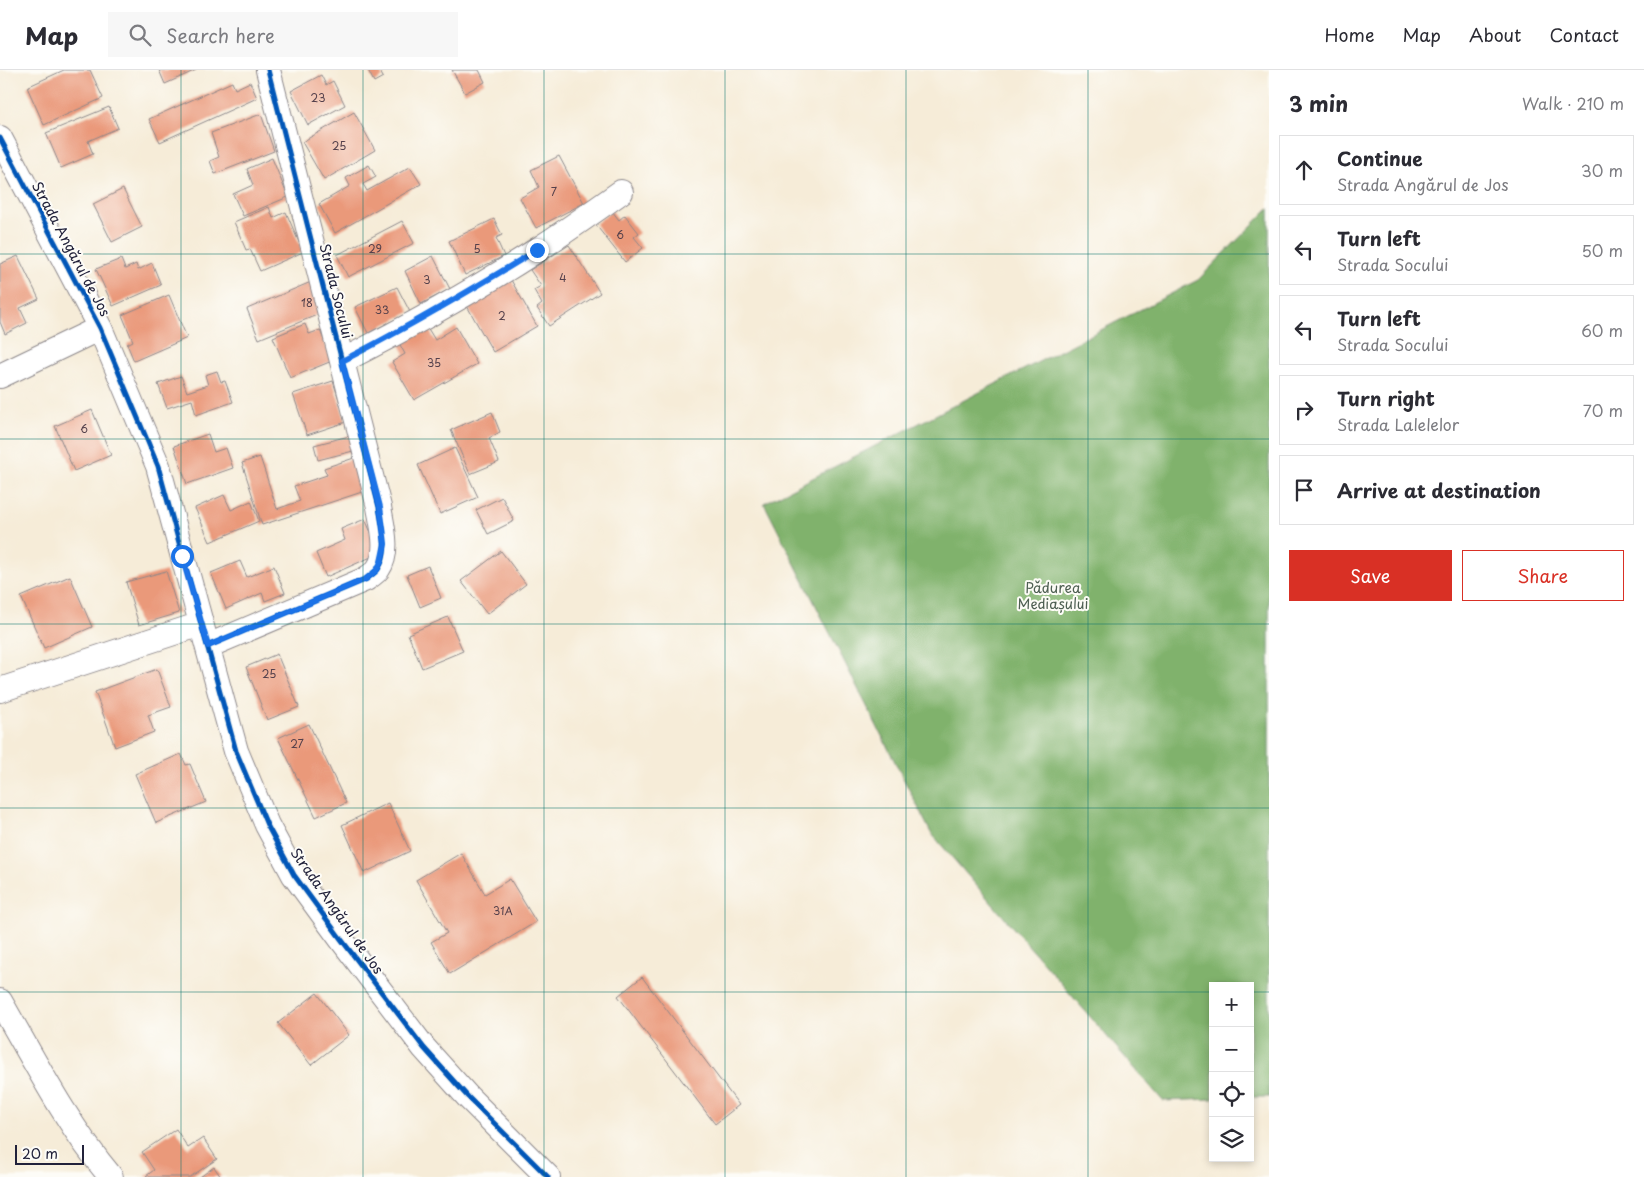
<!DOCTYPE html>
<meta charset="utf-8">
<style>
:root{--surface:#fff;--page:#f7f7f7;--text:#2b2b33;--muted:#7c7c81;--line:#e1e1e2;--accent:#d93025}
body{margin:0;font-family:"Playpen Sans",sans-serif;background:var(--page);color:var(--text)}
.controls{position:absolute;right:15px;bottom:15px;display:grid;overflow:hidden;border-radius:0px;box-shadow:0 2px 8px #0003}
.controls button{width:45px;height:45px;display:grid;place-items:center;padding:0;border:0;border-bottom:1px solid var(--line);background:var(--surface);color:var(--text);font:25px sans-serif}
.scale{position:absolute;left:15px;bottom:12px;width:69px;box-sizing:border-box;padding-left:5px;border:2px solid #22223b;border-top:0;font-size:14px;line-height:18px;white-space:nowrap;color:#22223b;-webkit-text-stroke:4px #fdfcf7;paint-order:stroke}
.stop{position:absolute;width:15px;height:15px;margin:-11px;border:4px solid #1a73e8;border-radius:50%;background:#fff}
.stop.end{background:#1a73e8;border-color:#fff;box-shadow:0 1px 5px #0008}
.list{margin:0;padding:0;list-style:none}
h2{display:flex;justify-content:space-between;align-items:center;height:65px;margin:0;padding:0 20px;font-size:21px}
h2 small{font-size:16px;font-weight:400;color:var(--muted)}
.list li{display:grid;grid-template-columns:32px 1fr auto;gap:15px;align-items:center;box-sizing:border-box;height:70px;margin:0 10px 10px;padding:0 10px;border:1px solid var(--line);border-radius:0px}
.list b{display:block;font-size:19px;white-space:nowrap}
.list p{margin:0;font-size:16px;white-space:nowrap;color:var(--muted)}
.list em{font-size:16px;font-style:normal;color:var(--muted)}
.actions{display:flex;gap:10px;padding:15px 20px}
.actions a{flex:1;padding:11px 0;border:1px solid var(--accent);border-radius:0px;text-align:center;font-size:18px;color:var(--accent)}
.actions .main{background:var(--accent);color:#fff}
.icon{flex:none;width:28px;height:28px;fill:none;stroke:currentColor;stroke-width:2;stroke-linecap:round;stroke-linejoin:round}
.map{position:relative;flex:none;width:1269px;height:1107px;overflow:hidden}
header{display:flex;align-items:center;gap:30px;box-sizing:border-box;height:70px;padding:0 25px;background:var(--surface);border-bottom:1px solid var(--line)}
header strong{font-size:24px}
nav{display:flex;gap:28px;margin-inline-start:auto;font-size:18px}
.search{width:350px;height:45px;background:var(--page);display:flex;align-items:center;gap:12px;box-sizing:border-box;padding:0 18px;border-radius:0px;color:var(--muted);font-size:19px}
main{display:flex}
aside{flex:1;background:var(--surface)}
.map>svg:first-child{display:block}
.forest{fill:#80b26c;stroke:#516a54}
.building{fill:#ea997a}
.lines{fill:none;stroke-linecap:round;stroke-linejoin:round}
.minor-casing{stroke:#8c878a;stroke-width:26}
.minor{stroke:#fff;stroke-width:24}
.cycleway-casing{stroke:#fdfcf7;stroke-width:8}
.cycleway{stroke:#0057b8;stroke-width:5}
.route{stroke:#1a73e8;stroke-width:6}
.grid{fill:none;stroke:#0f766e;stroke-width:1;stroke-opacity:0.55}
.labels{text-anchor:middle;stroke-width:4;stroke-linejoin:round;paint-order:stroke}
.number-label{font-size:11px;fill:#54404b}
.street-label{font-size:14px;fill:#22223b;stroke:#fdfcf7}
.park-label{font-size:14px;fill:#4e5f52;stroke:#fdfcf7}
</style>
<header>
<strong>Map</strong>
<div class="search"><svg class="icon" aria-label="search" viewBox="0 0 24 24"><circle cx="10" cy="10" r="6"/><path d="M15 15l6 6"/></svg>Search here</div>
<nav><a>Home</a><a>Map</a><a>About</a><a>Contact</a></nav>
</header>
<main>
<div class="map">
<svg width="1269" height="1107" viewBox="0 0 1269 1107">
<rect width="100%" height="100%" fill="#fdfcf7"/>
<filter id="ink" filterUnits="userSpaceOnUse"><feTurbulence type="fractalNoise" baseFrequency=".02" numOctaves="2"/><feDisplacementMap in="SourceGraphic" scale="10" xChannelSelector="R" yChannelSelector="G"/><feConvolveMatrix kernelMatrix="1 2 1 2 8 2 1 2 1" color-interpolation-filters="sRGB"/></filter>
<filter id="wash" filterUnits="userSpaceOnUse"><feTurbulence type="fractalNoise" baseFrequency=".0096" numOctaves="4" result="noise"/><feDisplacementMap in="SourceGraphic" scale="20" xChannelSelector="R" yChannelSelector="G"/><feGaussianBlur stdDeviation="1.12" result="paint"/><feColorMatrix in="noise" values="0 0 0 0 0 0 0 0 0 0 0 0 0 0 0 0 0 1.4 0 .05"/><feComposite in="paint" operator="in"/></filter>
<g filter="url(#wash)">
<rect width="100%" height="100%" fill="#f6ecd8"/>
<path class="forest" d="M1269,138v889h-19v-111h-37v113l-50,2 -232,-268 -167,-330 434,-223z"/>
<g id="blocks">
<path class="building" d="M64,0h26l13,28 -59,27 -17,-38z
M159,0h37l-31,14z
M368,0h11l4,7 -9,5z
M452,0h27l6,12 -20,11z
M321,5l5,10 7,-4 12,24 -37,20 -17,-34z
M232,12l3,7 15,-7 7,16 -97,44 -11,-23z
M109,37l9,21 -30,13 5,13 -32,14 -15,-35z
M354,42l21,38 -51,30 -22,-38z
M261,44l13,37 -59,23 -5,-13 9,-4 -8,-24z
M559,86l25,47 -48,25 -16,-30 19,-11 -8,-17z
M272,88l16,39 -45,19 -10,-22 20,-9 -6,-16z
M369,95l7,12 -13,7 4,7 43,-24 11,17 -86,49 -16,-29 31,-18 -4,-8z
M123,119l19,38 -30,15 -19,-38z
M269,137l4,11 13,-6 17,40 -43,19 -10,-22 -4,1 -12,-28z
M612,141l7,9 6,-5 14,18 -5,4 9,11 -18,14 -30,-38z
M494,149l8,16 -6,3 8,18 -39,19 -16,-34z
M402,151l12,22 -66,34 -11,-22z
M569,175l31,48 -51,33 -12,-18 5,-4 -8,-14 7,-4 -11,-16z
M18,186l21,43 -19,9 7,15 -22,11 -5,-12v-58z
M433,186l17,33 -29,15 -16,-33z
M121,189l4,10 11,-5 2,6 14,-7 9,22 -48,21 -17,-37z
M511,210l26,46 -44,26 -26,-46z
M311,212l13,30 -65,27 -12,-30z
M397,217l13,25 -42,21 -13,-26z
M169,225l18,43 -53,23 -7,-17 6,-3 -11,-26z
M305,254l4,10 11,-4 12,31 -42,17 -17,-41z
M427,257l8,13 21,-13 21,37 -63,36 -22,-38 13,-8 -6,-11z
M217,301l4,11 4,-1 8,21 -37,13 -4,-15 -25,8 -9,-24 23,-8 6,16 21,-7 -3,-10z
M333,311l13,41 -39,13 -14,-41z
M92,340l19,45 -37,16 -19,-45z
M492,342l8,20 -11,6 10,24 -29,12 -19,-44z
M208,364l6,18 12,-4 7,20 -46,16 -13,-38z
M353,365l4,15 -39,10 -4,-15z
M455,378l23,49 -38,17 -22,-49z
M260,387l17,52 23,-8 -6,-15 33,-11 -3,-7 30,-10 11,33 -103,34 -20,-62z
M224,425l7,15 20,-9 8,20 -49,21 -15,-34z
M502,427l12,24 -26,13 -12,-24z
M365,449l15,34 -54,24 -10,-24 29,-13 -4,-11z
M501,481l25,33 -39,30 -26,-33z
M240,491l7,16 27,-11 11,27 -20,8 -3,-8 -36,16 -15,-36z
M428,496l13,32 -21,9 -13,-32z
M166,501l13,42 -40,12 -13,-43z
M70,506l22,51 -48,21 -23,-51z
M448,547l15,34 -41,17 -14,-34z
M277,584l22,53 -32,13 -21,-53z
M157,599l14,38 -23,8 6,17 -39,15 -20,-55z
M309,654l37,79 -30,14 -38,-79z
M181,684l5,11 4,-1 16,38 -50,21 -21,-49z
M388,733l22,48 -46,22 -22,-48z
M461,783l24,41 25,-15 26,43 -86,52 -19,-32 16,-9 -31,-53z
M642,907l97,128 -24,19 -97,-128z
M317,923l32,42 -38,30 -33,-42z
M176,1059l12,19 15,-10 14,21 -27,18h-43l-1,-1 8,-6 -12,-18z
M214,1097l7,10h-21z"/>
</g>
</g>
<g filter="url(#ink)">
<use href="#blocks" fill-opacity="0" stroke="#8c878a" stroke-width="1"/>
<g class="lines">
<defs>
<path id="minor" d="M0,68l100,190 58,138 78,285 31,74 27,50 47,64 83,109 44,49 80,80
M342,291c67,-34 132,-70 195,-111 28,-18 56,-38 84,-58
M0,306l100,-48
M208,576l158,-67c4,-3 9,-6 12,-10 12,-17 4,-44 1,-62l-111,-437
M0,620l201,-66
M0,931c34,59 67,124 111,176"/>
</defs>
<use href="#minor" class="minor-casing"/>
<use href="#minor" class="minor"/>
<defs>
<path id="cycleway" d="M0,68l100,190 58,138 78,285 31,74 27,50 47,64 83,109 44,49 80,80
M208,576l158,-67c4,-3 9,-6 12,-10 12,-17 4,-44 1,-62l-111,-437"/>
</defs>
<use href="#cycleway" class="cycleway-casing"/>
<use href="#cycleway" class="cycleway"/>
</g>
</g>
<g class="lines" filter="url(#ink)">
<path class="route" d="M182,486l26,90 158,-67 11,-9 4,-8 4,-18 -5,-37 -38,-146c67,-34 131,-72 195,-111"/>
</g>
<path class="grid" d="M181,0v1107M363,0v1107M544,0v1107M725,0v1107M906,0v1107M1088,0v1107M0,184h1269M0,369h1269M0,554h1269M0,738h1269M0,922h1213M1250,922h19"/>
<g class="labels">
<g class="number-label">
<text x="318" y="32">23</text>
<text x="339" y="80">25</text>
<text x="554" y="126">7</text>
<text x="620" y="169">6</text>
<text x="375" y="183">29</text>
<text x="477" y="183">5</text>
<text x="563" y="212">4</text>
<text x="427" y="214">3</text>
<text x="307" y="237">18</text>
<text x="382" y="244">33</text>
<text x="502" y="250">2</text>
<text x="434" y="297">35</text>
<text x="84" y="363">6</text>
<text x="269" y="608">25</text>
<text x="297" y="678">27</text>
<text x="503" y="845">31A</text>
</g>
<g class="street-label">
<text transform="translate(71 179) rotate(62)" y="5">Strada Angărul de Jos</text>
<text transform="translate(336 221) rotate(76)" y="5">Strada Socului</text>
<text transform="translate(337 841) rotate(55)" y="5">Strada Angărul de Jos</text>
</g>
<g class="park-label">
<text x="1053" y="523">Pădurea<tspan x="1053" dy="16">Mediașului</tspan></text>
</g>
</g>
</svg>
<div class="controls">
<button>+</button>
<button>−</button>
<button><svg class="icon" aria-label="locate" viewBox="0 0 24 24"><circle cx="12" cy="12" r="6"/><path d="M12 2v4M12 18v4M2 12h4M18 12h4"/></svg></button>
<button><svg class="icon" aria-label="layers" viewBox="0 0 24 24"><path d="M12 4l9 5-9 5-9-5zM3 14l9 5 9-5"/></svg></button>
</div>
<div class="scale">20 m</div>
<div class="stop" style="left:182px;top:486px"></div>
<div class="stop end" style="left:537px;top:180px"></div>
</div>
<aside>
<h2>3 min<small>Walk · 210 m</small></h2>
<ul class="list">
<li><svg class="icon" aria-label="ahead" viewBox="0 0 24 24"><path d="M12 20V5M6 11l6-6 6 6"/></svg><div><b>Continue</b><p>Strada Angărul de Jos</p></div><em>30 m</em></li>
<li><svg class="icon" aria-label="left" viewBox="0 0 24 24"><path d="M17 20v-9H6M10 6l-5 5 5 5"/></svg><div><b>Turn left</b><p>Strada Socului</p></div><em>50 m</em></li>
<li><svg class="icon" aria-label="left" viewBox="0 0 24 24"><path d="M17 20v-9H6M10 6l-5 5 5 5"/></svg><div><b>Turn left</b><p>Strada Socului</p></div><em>60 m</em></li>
<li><svg class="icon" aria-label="right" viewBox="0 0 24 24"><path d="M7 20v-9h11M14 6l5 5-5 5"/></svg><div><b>Turn right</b><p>Strada Lalelelor</p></div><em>70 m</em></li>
<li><svg class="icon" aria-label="arrive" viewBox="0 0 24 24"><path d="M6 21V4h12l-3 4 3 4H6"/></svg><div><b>Arrive at destination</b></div></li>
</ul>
<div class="actions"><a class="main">Save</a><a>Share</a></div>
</aside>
</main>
